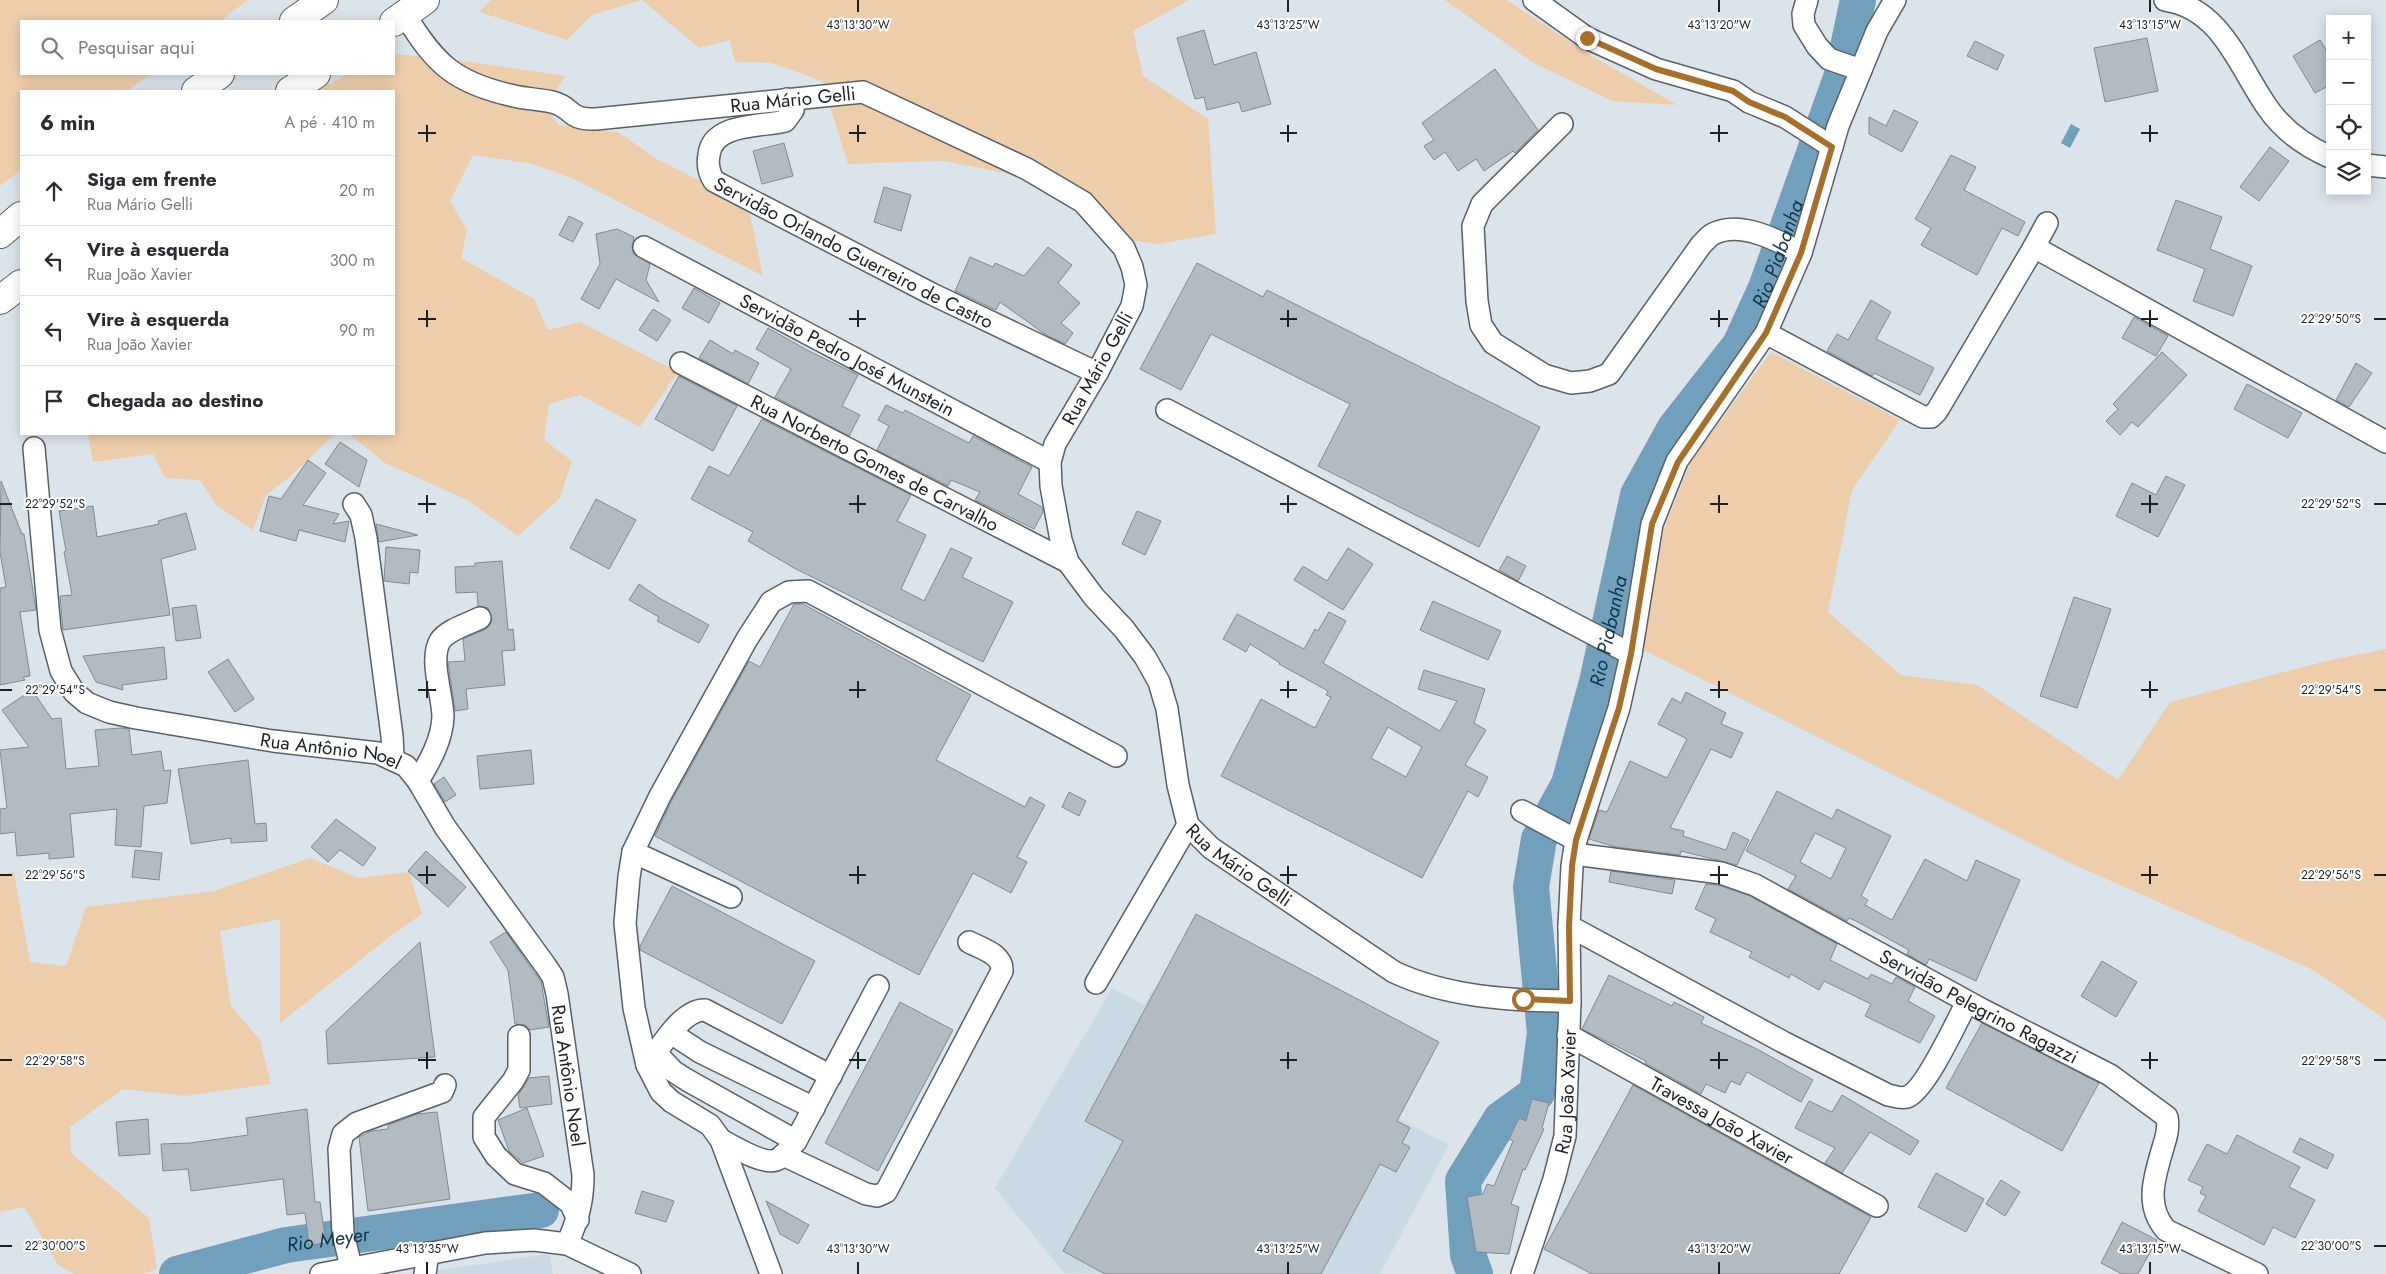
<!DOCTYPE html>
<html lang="pt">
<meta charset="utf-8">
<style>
:root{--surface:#fff;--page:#f7f7f7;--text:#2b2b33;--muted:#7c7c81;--line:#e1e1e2}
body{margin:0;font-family:Jost,sans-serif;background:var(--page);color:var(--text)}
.controls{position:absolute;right:15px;top:15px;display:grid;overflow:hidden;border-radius:0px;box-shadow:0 2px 12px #0003}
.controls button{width:45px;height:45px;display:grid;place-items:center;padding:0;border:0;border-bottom:1px solid var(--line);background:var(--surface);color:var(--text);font:25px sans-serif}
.stop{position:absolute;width:15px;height:15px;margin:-11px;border:4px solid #a6702a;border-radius:50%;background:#fff}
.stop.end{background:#a6702a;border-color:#fff;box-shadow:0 1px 5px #0008}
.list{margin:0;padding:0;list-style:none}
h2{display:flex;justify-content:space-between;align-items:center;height:65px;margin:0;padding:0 20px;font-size:21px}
h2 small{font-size:16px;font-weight:400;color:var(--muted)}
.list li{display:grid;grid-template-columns:32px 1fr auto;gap:15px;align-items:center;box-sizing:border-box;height:70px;padding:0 20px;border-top:1px solid var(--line)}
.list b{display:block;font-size:19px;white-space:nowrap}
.list p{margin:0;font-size:16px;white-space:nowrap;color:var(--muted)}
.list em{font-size:16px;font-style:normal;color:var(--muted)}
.icon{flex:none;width:28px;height:28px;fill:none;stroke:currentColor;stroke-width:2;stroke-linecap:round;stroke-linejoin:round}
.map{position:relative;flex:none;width:2386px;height:1274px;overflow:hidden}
.search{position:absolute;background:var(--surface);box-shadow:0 2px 12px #0003;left:20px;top:20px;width:375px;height:55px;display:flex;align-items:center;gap:12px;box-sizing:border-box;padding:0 18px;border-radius:0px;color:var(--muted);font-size:19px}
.panel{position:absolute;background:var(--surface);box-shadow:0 2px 12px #0003;left:20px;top:90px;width:375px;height:345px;border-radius:0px}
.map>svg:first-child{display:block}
.built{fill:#cadae5}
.green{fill:#eeceaa}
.water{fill:#71a0bd}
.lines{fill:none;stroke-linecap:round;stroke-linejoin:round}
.river{stroke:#71a0bd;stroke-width:36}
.building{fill:#b2bbc1;stroke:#828a90;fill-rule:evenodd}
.minor-casing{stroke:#596167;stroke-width:24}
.highway-casing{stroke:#596167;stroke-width:30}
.minor{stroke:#fff;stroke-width:21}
.highway{stroke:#fff;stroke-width:28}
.route{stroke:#a6702a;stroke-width:6}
.ticks{fill:none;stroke:#1e2123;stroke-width:2}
.labels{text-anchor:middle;stroke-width:4;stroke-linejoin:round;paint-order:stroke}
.street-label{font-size:19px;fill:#1e2123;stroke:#fff}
.water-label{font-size:20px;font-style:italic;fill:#0f364b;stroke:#fff}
.ticks-label{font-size:12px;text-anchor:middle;fill:#1e2123;stroke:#fff;stroke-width:4;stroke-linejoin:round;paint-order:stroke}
</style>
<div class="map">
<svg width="2386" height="1274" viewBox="0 0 2386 1274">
<rect width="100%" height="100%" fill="#dbe4ea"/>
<path class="built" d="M1112,988l32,17 8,-15 297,155 -69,129 -316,-1 -69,-85z
M550,1254l3,20h-141z"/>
<path class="green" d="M0,0h248l-28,21h-199v53h129l-23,17h-106v79l-21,16z
M491,0h698l-56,31 10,45 65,43 8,115 -58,10 -50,-7 -48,-50 -49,-13 -68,-13 -95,3 -26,-83 -50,-18 -37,-1 -5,-22 -31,8 -57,-48 -50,15 -25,25 -88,-28z
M1445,0h62l80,53 90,52 -65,-4 -80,-39z
M394,54l56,5 115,17 -20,32 14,17 59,7 39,27 91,46 15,71 -189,-97 -41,-15 -60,-9 -23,46 17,29 -6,28 73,41 14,31 32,-8 98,50 -38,55 -60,-32 -31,9 -5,36 28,21 -12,37 -42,38 -51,-36 -82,-37 -36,-29h45v-343h-78l32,-17h46z
M1771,352l129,68 -48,70 -24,122 73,63 76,10 141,95 52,-78 156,-41 60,-12v371l-73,-50 -243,-107 -429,-214 23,-120 27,-68z
M88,434h247l-44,42 -25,19 -13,35 -37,-25 -16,-25 -35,-2 -12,-24 -60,8z
M310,858l49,20 50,-6 13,42 -30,21 -112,88v-104l-60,12 11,75 29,34 11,44 -86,12 -62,-7 -53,38 1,26 78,65 8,51 -14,5h-69l-16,-9 -34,-58 -24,5v-337l14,-3 16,90 36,4 20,-59 128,-16z"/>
<path class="water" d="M2071,124l9,5 -10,19 -9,-5z"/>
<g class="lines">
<g class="river">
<path id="s1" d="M177,1274l109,-29 255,-35"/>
<path id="s2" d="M1475,1274l-7,-19 -5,-74 38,-62 36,-26 8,-60 -14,-146 8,-48 30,-55 28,-102 41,-187 37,-67 65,-83 26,-57 76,-213 16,-75"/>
</g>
</g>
<path class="building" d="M1204,30l10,35 42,-13 15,52 -29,8 -3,-10 -32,8 -3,-13 -9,2 -18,-61z
M2147,38l11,53 -53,11 -11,-54z
M2320,40l10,16v29l-15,8 -22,-37z
M1975,41l29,14 -7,15 -30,-14z
M1495,69l43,61 -23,23 -2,-2 -29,20 -8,-12 -18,12 -13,-19 -11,8 -10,-14 10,-6 -12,-17z
M1894,110l24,12 -16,30 -33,-18v-17l17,9z
M784,143l9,33 -31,8 -9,-33z
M2270,147l19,14 -30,40 -19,-14z
M1951,155l25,12 -12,23 61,32 -7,14 -16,-8 -25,47 -56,-30 10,-17 -16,-9z
M884,187l27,8 -10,36 -27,-9z
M2176,200l46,17 -12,32 42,17 -19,50 -40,-15 12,-32 -48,-19z
M569,216l14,7 -10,19 -14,-7z
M617,229l17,8 -2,10 1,6 17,11 -4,16 13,22 -43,-23 -17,30 -18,-10 19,-35 -4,-30z
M1048,247l24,18 -14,18 22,20 -19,20 12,10 -8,11 -19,-9 -46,-33 -4,8 -41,-19 15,-34 23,10 2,-4 29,13z
M1197,263l66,34 4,-7 273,137 -61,120 -161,-81 32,-62 -139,-70 -30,56 -41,-21z
M694,288l26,15 -11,20 -27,-15z
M1871,300l20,12 -15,27 58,29 -14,27 -46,-22 -2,3 -45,-25 10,-17 11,6z
M653,309l18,11 -14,21 -18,-11z
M2134,317l34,19 -12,20 -34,-18z
M768,328l39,22 51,25 -16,31 18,9 -11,21 -74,-39 16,-28 -35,-20z
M710,340l23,14 2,-4 24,13 -11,21 -49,-26z
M2162,352l25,23 -49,52 -6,-5 -12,13 -14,-14 12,-12 -5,-5z
M2356,363l16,10 -23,34 -13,-7z
M679,376l58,30 -24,45 -58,-32z
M2247,384l55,29 -14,25 -54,-29z
M886,405l17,8 2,-3 64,33 4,-7 59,31 -14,27 24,13 1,5 -9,17 -59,-29 5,-8 -29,-12 -3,6 -71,-36 12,-24 -11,-6z
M762,419l149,76 -14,26 29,14 -25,54 23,12 27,-53 21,10 -10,19 51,25 -30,60 -189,-94 -46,-27 5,-9 -62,-33 18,-33 20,10z
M340,442l27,18 -8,27 -34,-23z
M308,460l18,13 -23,32 36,9 -6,10 16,-3 -4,21 -46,-12 -3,11 -36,-10 9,-35 12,3z
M2166,476l19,9 -27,52 -42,-21 16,-33 24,12z
M1,481l21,53h2l12,76 -16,2 10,64 -7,1 2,3 -25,5v-97l6,-1 -6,-35z
M596,499l40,21 -27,49 -39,-21z
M93,506l4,31 62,-13 -1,-3 28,-8 10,36 -35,10 9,56 -107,15 -3,-34 12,-1 -8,-43 2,-1 -7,-40z
M1137,511l24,10 -16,34 -23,-11z
M376,524l42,11 -39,7z
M386,547l34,3 -2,23 -8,-1 -1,12 -25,-3z
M1348,548l25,16 -30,46 -49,-30 9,-14 24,15z
M1507,556l19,10 -8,15 -19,-11z
M502,561l6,69 5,-1 2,21 -13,1 3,34 -39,4 2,20 -13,2 -7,-49 17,-1 -2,-22 23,-10 4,-4 2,-6 -4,-11 -10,-2 -1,-14 -21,1 -1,-26 20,-1v-3z
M639,584l20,14 50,27 -10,18 -42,-22 2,-4 -30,-17z
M2074,597l37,12 -34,99 -37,-12z
M1433,601l68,30 -13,29 -68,-30z
M794,604h9l168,91 -35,65 89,47 5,-10 15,8 -28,52 10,5 -16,31 -38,-20 -54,102 -264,-139 16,-34 78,-141 11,6z
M196,605l5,33 -25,3 -4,-33z
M1329,612l17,9 -23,42 117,68 17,-30 -39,-12 6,-19 61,19 -11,34 12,7 -21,35 23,12 -10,20 -10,-6 -46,87 -201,-102 40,-77 54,29 16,-31 -5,-2 2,-4 -49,-27 1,-1 -30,-19 -4,8 -23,-13 14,-25 67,35 11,-20 3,2zM1388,727l34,20 -16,30 -35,-19z
M164,647l3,32 -45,6 1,5 -27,-8 -13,-26z
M228,659l26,40 -19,13 -27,-40z
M32,690l20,29 9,-1 5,51 33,-3 -4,-36 26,-2 8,1 3,26 29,-4 3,20 7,-1 -4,33 -23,3 -3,41 -26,-2 2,-36 -47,5 4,43 -25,2v-6l-32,3 -2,-24 -15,2v-25l7,-1 -7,-58 29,-3 -27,-37z
M1686,692l40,21 -5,11 22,9 -12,25 -20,-9 -41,79 14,3 -1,5 43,14 7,-18 16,8 -12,25 -56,-14 -1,4 -64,-8 -27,-8 10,-29 8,2 23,-51 37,17 20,-39 -29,-15 14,-26 9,5z
M531,750l3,34 -54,5 -3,-33z
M248,760l7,64 11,-1 1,18 -36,2v-5l-40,6 -13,-75z
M444,777l12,18 -11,7 -11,-18z
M1777,791l55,28 5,-10 54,27 -30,60 7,4 -3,5 27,15 33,-61 42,22 9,-21 44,20 -44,101 -47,-22 -3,6 -19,-11 2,-4 -53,-29 -7,-3 -2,3 -59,-32 8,-13 -50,-25zM1815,833l31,15 -15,31 -31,-17z
M1069,792l17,9 -7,15 -17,-9z
M336,819l40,29 -13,18 -23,-16 -12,12 -17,-15z
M135,850l27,3 -3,27 -27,-3z
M426,851l40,36 -18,20 -40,-36z
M1611,871l64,9 -3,14 -63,-12z
M1706,884l12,1 32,11 87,48 -7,16 38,19 3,-5 21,10 4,-7 19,10 -7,14 27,15 -15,27 -55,-27 6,-12 -47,-23 -5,9 -28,-16 -2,4 -40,-21 3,-5 -42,-20 6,-13 -21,-10z
M672,886l143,75 -33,63 -142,-74v-4z
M1196,914l243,128 -42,79 13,7 -8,15 8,4 -14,25 -16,-8 -59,110h-216l-42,-23 60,-110 -38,-20z
M506,932l35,50 8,45 -19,3 -5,-5 -10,-1 -7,-54 -18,-28z
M420,942l15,115 -107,7 -2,-33z
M2102,961l35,21 -21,35 -35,-21z
M1609,975l63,31 2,-4 30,15 -3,6 54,25 58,32 -12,22 -54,-30 -7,13 -9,-4 -6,12 -19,-9 -5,10 -56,-31 1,-2 -64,-32z
M900,1002l53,28 -75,141 -53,-28z
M1982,1023l117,60 -37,68 -116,-63z
M549,1076l3,28 -32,4 -2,-13 11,-17z
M1633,1085l238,132 -32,57h-247l-48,-25z
M1842,1095l77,46 -9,14 -40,-23 -28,41 -17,-10 10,-15 -40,-20 14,-27 23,11z
M1532,1099l17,4 -7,25 2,1 -19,41 -2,-1 -12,35 8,3 -10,47 -33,-2 -9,-55 16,-3 4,-10 7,2 19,-45 -4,-2 10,-21 7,3z
M527,1108l17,48 -21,7 -14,-12 -11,-31z
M307,1109l8,93h5l6,41 -17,2 -4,-32 -18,2 -4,-36 -92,12 -3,-22 -25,2 -2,-27 29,-1 58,-8 -2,-17z
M437,1112l13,87 -82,12 -9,-74 12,-6 17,-2v-4l29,-11z
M148,1119l2,35 -31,2 -3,-34z
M2237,1135l63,32 -11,20 26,13 -20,38 -22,-11 -9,18 -66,-34 8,-15 -6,-3 3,-6 -15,-7 19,-36 20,10z
M2300,1138l34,17 -7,14 -34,-17z
M1936,1173l48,26 -18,33 -48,-25z
M2001,1180l19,12 -15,24 -19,-12z
M642,1191l32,10 -8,21 -31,-9z
M766,1201l43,24 -11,19 -18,-10z
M2122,1222l35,18 -19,34h-16l-21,-11z"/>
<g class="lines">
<defs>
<g id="minor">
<path d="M1534,0l53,38 69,31 77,22 16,11 36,15 47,30"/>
<path d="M1807,0l-4,14 1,11 13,21 12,13 32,11"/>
<path d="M2165,0c56,8 73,65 102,107 15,22 38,39 63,50"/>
<path id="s3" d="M405,15c31,50 50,68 109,81 12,3 25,3 38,6 22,5 14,18 44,17l267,-27 164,77 56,33 41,46 8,19 4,18 -4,21 -35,67 -42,71 -5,18 1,24 10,54 7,22 26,35 30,32 21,28 14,25 8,27 11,76 10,40 23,23 183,124c53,25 118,29 176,29"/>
<path id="s4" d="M787,99l6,11 -8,11c-24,6 -73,2 -76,34 -2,10 0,18 5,26l218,113 165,79"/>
<path d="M1562,124l-80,80 -9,22 4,75 4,24 12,18 51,32 27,8 19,-2 19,-7 92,-129c4,-4 8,-9 12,-11 27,-14 64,6 88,19"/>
<path d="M2367,165l19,2"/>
<path id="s5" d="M644,247l406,215"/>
<path d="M2034,247l13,-24"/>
<path d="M1766,333l157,84h8l6,-6 97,-164 352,195"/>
<path id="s6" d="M681,363l387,199"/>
<path d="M1167,410l464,244"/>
<path id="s7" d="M34,448l16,182 11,41 13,21 13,11 22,9 27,6 137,23 105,12 28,13 12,15 27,46 100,138 8,12 4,17 26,181c0,26 -5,45 -16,69"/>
<path d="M354,504l7,11 5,23 26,198 1,22"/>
<path d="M418,781c12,-20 24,-41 25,-64 0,-21 -14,-57 -3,-76 7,-11 28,-17 40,-23"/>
<path d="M1522,811l54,29"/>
<path d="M633,852l98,45"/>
<path id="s8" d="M1574,854l147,19 34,12 226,124 129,66 57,42c2,10 0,18 -3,27 -8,29 -21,60 2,86l91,44"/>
<path d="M1569,926l214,116 105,53c6,1 13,4 19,2 18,-6 50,-76 60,-95"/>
<path d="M1096,983l92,-158"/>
<path d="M671,1033l29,19 114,56"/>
<path id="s9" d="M1568,1035l309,171"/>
<path d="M519,1036v34l-6,11 -29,36v20l12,19 19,18 29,9 27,21 7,16"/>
<path d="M656,1053l17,18 14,9 109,61"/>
<path d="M647,1065c13,-17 35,-56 58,-55l126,66"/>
<path d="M721,1140c12,6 42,25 55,20 8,-3 14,-13 20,-19l82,-155"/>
<path d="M783,1155l83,39 11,2 9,-4 116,-221c1,-17 -20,-22 -33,-29"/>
<path d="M351,1267l-8,-34 -4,-84 4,-15 14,-11 85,-31 3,-7"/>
<path d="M321,1274l164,-31 49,-3 33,4 63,30"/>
<path d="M425,1274l3,-21"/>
<path d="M771,1274l-50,-134 -11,-15 -38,-23 -11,-10 -14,-27 -13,-57 -9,-85 4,-46 4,-25 27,-56 87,-157 24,-37 18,-10 19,-1 308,165"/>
<path id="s10" d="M1522,1274l32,-95 11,-43 5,-135 -1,-75 3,-60 4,-26 43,-132 12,-54 21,-130 25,-63 89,-128 35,-80 37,-127 39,-95 18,-31"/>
</g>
<path id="highway" d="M294,21l30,-21
M394,22l31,-22
M196,91l24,-17
M290,91l26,-17
M0,234l21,-18
M0,300l21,-16"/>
</defs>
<use href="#minor" class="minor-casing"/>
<use href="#highway" class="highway-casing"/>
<use href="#minor" class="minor"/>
<use href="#highway" class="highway"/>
</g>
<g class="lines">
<path class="route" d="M1523,999l47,2 -1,-75 3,-60 4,-26 43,-132 12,-54 21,-130 26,-62 88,-129 35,-80 31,-106 -47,-30 -36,-15 -16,-11 -77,-22 -69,-31"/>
</g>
<path class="ticks" d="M858,0v12M1288,0v12M1719,0v12M2150,0v12M427,125v17M858,125v17M1288,125v17M1719,125v17M2150,125v17M418,133h18M849,133h17M1280,133h17M1710,133h18M2141,133h17M427,310v17M858,310v17M1288,310v17M1719,310v17M2150,310v17M418,319h18M849,319h17M1280,319h17M1710,319h18M2141,319h17M2374,319h12M427,495v18M858,495v18M1288,495v18M1719,495v18M2150,495v18M0,504h12M418,504h18M849,504h17M1280,504h17M1710,504h18M2141,504h17M2374,504h12M427,681v17M858,681v17M1288,681v17M1719,681v17M2150,681v17M0,690h12M418,690h18M849,690h17M1280,690h17M1710,690h18M2141,690h17M2374,690h12M427,866v18M858,866v18M1288,866v18M1719,866v18M2150,866v18M0,875h12M418,875h18M849,875h17M1280,875h17M1710,875h18M2141,875h17M2374,875h12M427,1052v17M858,1052v17M1288,1052v17M1719,1052v17M2150,1052v17M0,1060h12M418,1060h18M849,1060h17M1280,1060h17M1710,1060h18M2141,1060h17M2374,1060h12M0,1246h12M2374,1246h12M427,1262v12M858,1262v12M1288,1262v12M1719,1262v12M2150,1262v12"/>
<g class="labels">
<g class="street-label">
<text dy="7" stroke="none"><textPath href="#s3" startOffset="426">Rua Mário Gelli</textPath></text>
<text dy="7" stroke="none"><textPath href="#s4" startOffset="300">Servidão Orlando Guerreiro de Castro</textPath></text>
<text dy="7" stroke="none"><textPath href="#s5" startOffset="230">Servidão Pedro José Munstein</textPath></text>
<text transform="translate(1097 368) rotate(-61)" y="7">Rua Mário Gelli</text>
<text dy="7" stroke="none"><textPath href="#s6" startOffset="218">Rua Norberto Gomes de Carvalho</textPath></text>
<text dy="7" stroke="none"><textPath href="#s7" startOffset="516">Rua Antônio Noel</textPath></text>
<text dy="7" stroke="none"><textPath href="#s3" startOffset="1506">Rua Mário Gelli</textPath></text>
<text dy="7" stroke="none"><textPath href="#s8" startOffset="439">Servidão Pelegrino Ragazzi</textPath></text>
<text dy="7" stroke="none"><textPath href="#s7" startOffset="951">Rua Antônio Noel</textPath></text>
<text dy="7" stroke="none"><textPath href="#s10" startOffset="189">Rua João Xavier</textPath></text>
<text dy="7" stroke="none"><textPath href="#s9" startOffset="176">Travessa João Xavier</textPath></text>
</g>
<g class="water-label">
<text dy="7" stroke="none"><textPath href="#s2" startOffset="1108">Rio Piabanha</textPath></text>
<text dy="7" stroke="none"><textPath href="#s2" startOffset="688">Rio Piabanha</textPath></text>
<text dy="7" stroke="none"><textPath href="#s1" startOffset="155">Rio Meyer</textPath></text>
</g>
</g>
<g class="ticks-label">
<text x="858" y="29">43°13'30"W</text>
<text x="1288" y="29">43°13'25"W</text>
<text x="1719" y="29">43°13'20"W</text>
<text x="2150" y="29">43°13'15"W</text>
<text x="2331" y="323">22°29'50"S</text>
<text x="55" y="508">22°29'52"S</text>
<text x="2331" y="508">22°29'52"S</text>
<text x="55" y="694">22°29'54"S</text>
<text x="2331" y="694">22°29'54"S</text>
<text x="55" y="879">22°29'56"S</text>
<text x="2331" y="879">22°29'56"S</text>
<text x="55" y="1065">22°29'58"S</text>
<text x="2331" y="1065">22°29'58"S</text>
<text x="55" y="1250">22°30'00"S</text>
<text x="2331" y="1250">22°30'00"S</text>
<text x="427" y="1253">43°13'35"W</text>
<text x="858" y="1253">43°13'30"W</text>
<text x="1288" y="1253">43°13'25"W</text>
<text x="1719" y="1253">43°13'20"W</text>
<text x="2150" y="1253">43°13'15"W</text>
</g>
</svg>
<div class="controls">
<button>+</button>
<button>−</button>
<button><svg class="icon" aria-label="locate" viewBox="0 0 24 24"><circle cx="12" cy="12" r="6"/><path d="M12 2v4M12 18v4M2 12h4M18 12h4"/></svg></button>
<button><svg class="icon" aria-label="layers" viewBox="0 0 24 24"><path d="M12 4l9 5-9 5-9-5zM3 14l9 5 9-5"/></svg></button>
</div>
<div class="stop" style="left:1523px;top:999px"></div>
<div class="stop end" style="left:1587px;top:38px"></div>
<div class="search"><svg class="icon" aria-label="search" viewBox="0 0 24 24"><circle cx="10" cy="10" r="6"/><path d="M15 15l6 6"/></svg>Pesquisar aqui</div>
<section class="panel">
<h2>6 min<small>A pé · 410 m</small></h2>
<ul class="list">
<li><svg class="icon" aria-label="ahead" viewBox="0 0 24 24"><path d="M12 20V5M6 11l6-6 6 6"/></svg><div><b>Siga em frente</b><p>Rua Mário Gelli</p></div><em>20 m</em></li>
<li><svg class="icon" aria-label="left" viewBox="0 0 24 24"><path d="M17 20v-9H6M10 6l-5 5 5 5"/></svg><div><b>Vire à esquerda</b><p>Rua João Xavier</p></div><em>300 m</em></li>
<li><svg class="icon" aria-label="left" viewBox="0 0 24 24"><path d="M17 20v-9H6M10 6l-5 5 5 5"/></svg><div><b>Vire à esquerda</b><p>Rua João Xavier</p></div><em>90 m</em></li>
<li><svg class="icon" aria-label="arrive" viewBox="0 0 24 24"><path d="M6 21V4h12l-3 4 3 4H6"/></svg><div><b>Chegada ao destino</b></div></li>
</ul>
</section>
</div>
